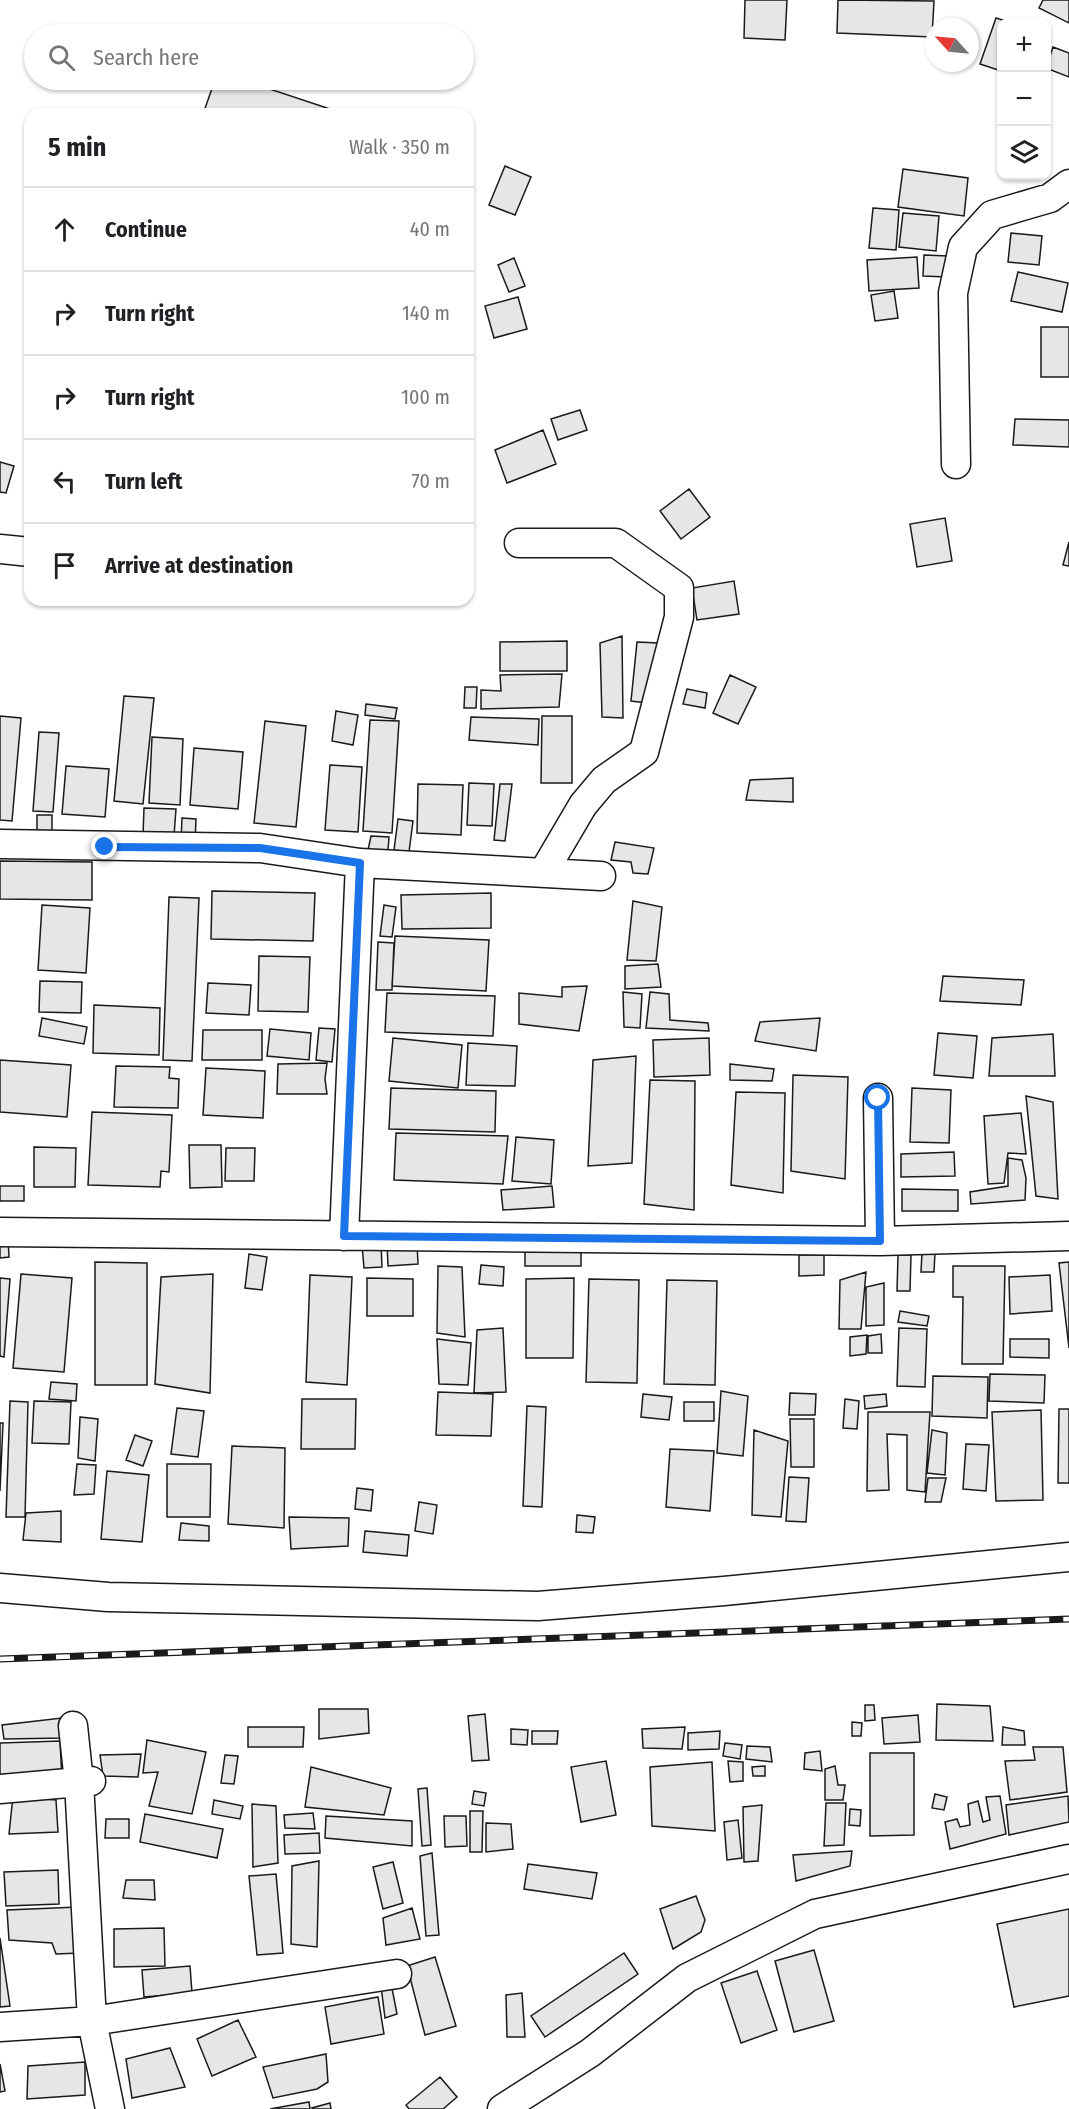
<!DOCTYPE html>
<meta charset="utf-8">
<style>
:root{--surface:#fff;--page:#f2f2f2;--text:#202124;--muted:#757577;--line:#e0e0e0}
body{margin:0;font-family:"Fira Sans Condensed",sans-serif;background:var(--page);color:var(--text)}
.controls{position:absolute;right:18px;top:18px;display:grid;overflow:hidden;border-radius:12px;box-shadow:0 2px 4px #0004}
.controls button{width:54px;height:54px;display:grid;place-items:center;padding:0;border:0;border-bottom:2px solid var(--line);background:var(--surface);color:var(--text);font:30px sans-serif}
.compass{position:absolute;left:925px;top:18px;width:54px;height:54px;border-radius:50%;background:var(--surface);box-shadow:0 2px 4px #0004;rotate:297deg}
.stop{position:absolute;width:18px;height:18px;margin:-14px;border:4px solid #1a73e8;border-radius:50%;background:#fff}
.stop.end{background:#1a73e8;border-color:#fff;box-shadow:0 2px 6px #0008}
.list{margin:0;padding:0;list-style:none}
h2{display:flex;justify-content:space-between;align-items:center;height:78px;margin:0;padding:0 24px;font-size:26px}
h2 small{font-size:20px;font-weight:400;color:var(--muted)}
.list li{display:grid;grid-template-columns:39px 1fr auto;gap:18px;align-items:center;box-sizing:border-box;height:84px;padding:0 24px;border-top:2px solid var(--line)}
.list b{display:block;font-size:22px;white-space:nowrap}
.list em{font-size:20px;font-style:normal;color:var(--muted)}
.icon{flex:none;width:33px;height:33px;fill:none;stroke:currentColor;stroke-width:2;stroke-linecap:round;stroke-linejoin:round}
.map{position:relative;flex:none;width:1069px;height:2109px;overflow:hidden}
.search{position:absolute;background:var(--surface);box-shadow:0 2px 4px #0004;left:24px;top:24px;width:450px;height:66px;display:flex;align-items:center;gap:15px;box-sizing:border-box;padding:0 21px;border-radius:33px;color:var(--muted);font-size:22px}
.panel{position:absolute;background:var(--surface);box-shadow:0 2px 4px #0004;left:24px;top:108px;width:450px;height:498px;border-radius:18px}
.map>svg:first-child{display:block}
.building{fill:#e6e6e6;stroke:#1a1a1a;stroke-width:1.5}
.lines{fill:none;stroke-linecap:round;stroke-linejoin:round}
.minor-casing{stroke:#1a1a1a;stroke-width:31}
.minor{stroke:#fff;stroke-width:28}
.rail-casing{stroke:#1a1a1a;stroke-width:7}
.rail{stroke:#fff;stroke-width:4.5;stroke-dasharray:14;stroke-linecap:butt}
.route{stroke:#1a73e8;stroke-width:8}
</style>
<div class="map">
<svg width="1069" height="2109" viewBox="0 0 1069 2109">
<rect width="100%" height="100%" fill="#fff"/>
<path class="building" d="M745,0h42l-2,40 -41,-2z
M838,0l96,1 -2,36 -95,-4z
M1043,0h26v23l-30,-15z
M996,18l13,4h-7l-1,49 -21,-7z
M1053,47l16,6v24l-23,-9z
M215,80h28l102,34h-142z
M505,166l26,11 -16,38 -26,-10z
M903,169l65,9 -4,38 -66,-9z
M873,208l26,2 -3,40 -27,-2z
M903,213l36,3 -3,35 -37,-4z
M1011,233l31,3 -3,29 -31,-3z
M924,255l24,1 -1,21 -24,-1z
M917,257l2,31 -50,3 -2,-31z
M514,258l11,28 -16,6 -11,-27z
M1018,272l50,11 -6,29 -51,-11z
M894,291l4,27 -23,3 -4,-26z
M518,297l9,32 -33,9 -9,-32z
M1041,327h28v50h-28z
M580,410l7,20 -29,10 -7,-21z
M1015,419l54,1v27l-56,-2z
M543,430l13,34 -49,19 -12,-33z
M0,462l14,4 -8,27 -6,-1z
M689,489l21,28 -29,22 -21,-28z
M945,518l7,43 -35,6 -7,-43z
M1069,542v24l-6,-1z
M734,581l5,33 -42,6 -5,-32z
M622,636l1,82 -21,-1 -2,-74z
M567,641v30h-67v-29z
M637,642l21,1 -3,61 -24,-3z
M562,674l-3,33 -78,2v-19l20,1 -1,-16z
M730,675l26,12 -18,37 -25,-11z
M465,687h12l-1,21h-12z
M687,689l20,4 -2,15 -22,-4z
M124,696l30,2 -11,106 -29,-3z
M366,704l31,4 -2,11 -30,-4z
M336,711l22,4 -5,30 -21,-4z
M0,716l21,2 -9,103 -12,-1z
M542,716h30v67h-31z
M471,717l68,2 -1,26 -69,-5z
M370,720l29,1 -7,112 -29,-2z
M265,721l41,5 -10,101 -42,-4z
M39,732l20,1 -6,79 -20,-1z
M152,737l31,2 -3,66 -31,-2z
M194,748l49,4 -5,57 -48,-4z
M330,765l32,2 -4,65 -33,-2z
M66,766l43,3 -4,48 -43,-3z
M793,778v24l-47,-2 4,-20z
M469,783l25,1 -2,42 -25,-1z
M418,784l45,1 -2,50 -44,-2z
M500,784h12l-7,57 -11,-1z
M144,808l32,1 -2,27 -31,-1z
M37,815h15v21h-15z
M182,818l14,1 -1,24 -14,-1z
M398,819l15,2 -4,31 -15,-2z
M371,836l18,1 -1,13h-20z
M615,842l39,6 -6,26 -15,-1 -2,-11 -20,-2z
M0,861l92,1v38l-92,-1z
M212,891l103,2 -2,48 -102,-2z
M491,893v35l-89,1 -1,-34z
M169,897l30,1 -7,163 -29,-1z
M633,901l29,6 -6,54 -29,-1z
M42,905l48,3 -4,65 -48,-3z
M384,905l12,2 -4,30 -12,-1z
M395,936l94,4 -3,51 -94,-5z
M378,942l16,1 -2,47h-16z
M259,956l51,1 -2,55 -50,-1z
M658,964l3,23 -36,2v-23z
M943,976l81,4 -3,25 -81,-4z
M40,981l42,1 -1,31 -42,-1z
M208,983l43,2 -2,30 -43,-2z
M587,986l-8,45 -60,-7v-31l43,4v-10z
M623,992l19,2 -2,34 -16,-1z
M650,992l19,2 1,26 38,3 1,8 -63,-3z
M387,993l108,3 -2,40 -108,-4z
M94,1005l66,3 -1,47 -66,-2z
M42,1018l45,9 -3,17 -45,-8z
M820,1018l-4,33 -61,-10 5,-19z
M319,1028l16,1 -3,33 -16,-2z
M270,1029l41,4 -2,27 -42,-4z
M203,1030h59v30h-60z
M938,1033l39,3 -4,42 -39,-3z
M1053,1034l2,42h-66l3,-38z
M393,1038l69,7 -4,43 -69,-7z
M709,1038l1,37 -56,2 -1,-37z
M468,1043l49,3 -2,40 -49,-1z
M636,1056l-4,107 -44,3 5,-106z
M0,1060l71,5 -4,52 -67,-5z
M327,1063l-2,16 2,15h-50l1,-30z
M730,1064l44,5 -2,12 -42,-1z
M116,1066l54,1 -1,11 10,1 -1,29 -64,-1z
M206,1068l59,3 -2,47 -60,-3z
M793,1075l55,2 -3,102 -54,-8z
M650,1080l45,1 -1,129 -50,-6z
M391,1088l105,3 -1,41 -106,-3z
M912,1088l39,2 -2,53 -39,-1z
M736,1092l49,1 -2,100 -52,-8z
M1026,1096l27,6 5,97 -22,-3z
M92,1112l80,3 -3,57 -8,-1 -1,16 -72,-2z
M1021,1113l5,41 -18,-1 -4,30 -16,1 -4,-68z
M396,1133l112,3 -5,48 -109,-4z
M516,1137l38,3 -3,44 -39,-3z
M189,1145h32l1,42 -32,1z
M34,1147l42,1 -1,39h-41z
M226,1148h29l-1,33h-29z
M954,1152l1,24 -54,1v-23z
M1008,1158l14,2 4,18 -1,22 -54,4 -1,-12 38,-6z
M0,1186h24v15h-24z
M552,1186l2,21 -51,3 -2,-20z
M902,1189l56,1v21h-56z
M8,1237l1,20 -9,1v-20z
M381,1243l1,24 -18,1 -2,-23z
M417,1243l1,21 -30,2 -1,-22z
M525,1247l56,1v18h-56z
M922,1252h13l-1,20h-13z
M249,1254l18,3 -5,33 -17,-2z
M799,1255h25v20l-25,1z
M898,1255h13l-1,36h-13z
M95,1262l52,1v122h-52z
M1069,1262v86l-10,-85z
M481,1265l23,2 -1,19 -24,-2z
M438,1266l24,1 3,70 -28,-4z
M953,1266h52l-2,98h-41l1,-67h-10z
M866,1272l-5,57h-22l1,-49z
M21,1274l51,4 -8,94 -51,-4z
M213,1274l-3,119 -55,-9 6,-107z
M310,1275l42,2 -5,108 -41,-3z
M1050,1275l2,36 -42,3 -1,-37z
M0,1278l10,1 -6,78 -4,-1z
M367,1278l46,1v37h-46z
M574,1278l-1,80h-47v-79z
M589,1279l50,1 -2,103 -51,-1z
M667,1280l50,1 -2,104 -51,-1z
M884,1283v42l-18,1v-39z
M900,1311l29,5 -2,10 -29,-4z
M503,1328l3,64 -32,1 3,-63z
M899,1328l28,1 -2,58 -28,-1z
M881,1334l1,19h-14v-17z
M867,1335l-1,19 -16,2v-19z
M437,1339l34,4 -3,42 -29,-1z
M1010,1339h39v19l-39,-1z
M990,1374l55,1 -1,28 -55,-2z
M933,1376l55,1 -1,41 -55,-2z
M51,1382l26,2 -1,17 -27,-2z
M721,1391l27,5 -5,60 -26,-3z
M438,1392l55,2 -2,42 -55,-1z
M790,1393l26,1 -1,21h-26z
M643,1394l29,3 -3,23 -28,-3z
M886,1394l1,12 -22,3 -1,-13z
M302,1399h54l-1,50h-54z
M845,1399l14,2 -2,28 -14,-1z
M10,1401l18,1 -3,115h-19z
M34,1401l37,1 -2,42 -37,-1z
M684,1402h30v19h-30z
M527,1406l19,1 -4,100 -19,-1z
M177,1408l27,3 -6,46 -27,-3z
M1059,1409h10v74h-11z
M1041,1410l2,90 -47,1 -4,-89z
M868,1412h62l-5,80 -18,-2v-55l-20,-1 2,56 -22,1z
M80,1417l18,2 -3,42 -17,-3z
M790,1419h24v48h-23z
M0,1423h3l-3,68z
M754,1430l34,11 -7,76 -29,-2z
M932,1430l15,3 -2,42 -18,-2z
M135,1435l17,6 -9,25 -17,-6z
M966,1444l23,1 -3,46 -23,-2z
M232,1446l53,2 -1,80 -56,-4z
M670,1449l44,2 -4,60 -44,-4z
M77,1464l19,1 -2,29 -20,1z
M167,1464h44l-1,53h-43z
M107,1471l42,4 -7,67 -41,-3z
M789,1477l20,1 -3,44 -20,-1z
M928,1478h18l-5,24h-16z
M357,1488l16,2 -2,21 -16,-2z
M419,1502l18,3 -4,29 -18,-3z
M61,1511v31l-38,-2 3,-27z
M577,1515l18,2 -2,16 -17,-1z
M289,1517l60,1 -1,28 -57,3z
M181,1523l28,3v15l-30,-1z
M365,1531l44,4 -2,21 -44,-4z
M937,1704l53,2 3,35 -57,-1z
M865,1705h9l1,15 -10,1z
M319,1709h49l1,24 -50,6z
M485,1714l4,46 -17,1 -4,-45z
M918,1715l2,27 -36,2 -2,-26z
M62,1718l2,20 -60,1 -2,-14z
M852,1722l10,1 -1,13h-9z
M248,1727h56l-1,20h-55z
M685,1727l-3,22 -39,-1 -1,-19z
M1003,1727l21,4 1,14h-23z
M511,1729l17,1 -1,15 -16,-1z
M532,1731h26l-1,13h-25z
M720,1731l-1,18 -31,1v-17z
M147,1740l59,12 -14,62 -43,-8 9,-34 -15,1z
M60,1741l2,38 -62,2v-38z
M725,1743l17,2 -2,14 -17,-3z
M747,1746l23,1 2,15 -26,-3z
M1033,1747h30l4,45 -57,8 -5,-39 30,-1z
M820,1751l2,20 -18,-2 1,-16z
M870,1753h44v82l-44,1z
M141,1754l-3,23 -35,-1 -3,-21z
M225,1755l13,1 -4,28 -13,-1z
M606,1761l10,54 -35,7 -10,-55z
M728,1761l15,1v19l-13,1z
M712,1762l3,69 -63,-5 -2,-59z
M765,1766v10h-12l-1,-9z
M835,1766l3,19h7l-2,15h-18v-31z
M311,1767l80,21 -7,27 -79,-8z
M427,1788l4,57 -9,1 -4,-57z
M474,1791l12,2 -2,13 -12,-2z
M935,1794l12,3 -3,13 -12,-2z
M13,1796l43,4 2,32 -49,2z
M1000,1796l6,38 -56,15 -5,-27 12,-3 3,8 10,-2 -2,-21 10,-3 5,21 7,-2 -4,-23z
M1068,1796l1,26 -60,13 -3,-30z
M214,1800l29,6 -3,13 -28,-5z
M826,1803h20l-2,42 -20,1z
M252,1804l24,2 2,57 -25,4z
M762,1805l-4,56 -14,1 -1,-55z
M850,1809l11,1 -1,16 -11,-1z
M470,1811h13l-1,41h-12z
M313,1813l2,16 -30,-1 -1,-13z
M145,1814l78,15 -6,29 -77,-16z
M326,1816l86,5v25l-87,-8z
M444,1816h22l1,30 -22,1z
M106,1819h23v19h-24z
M738,1820l4,38 -15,2 -3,-38z
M486,1823l25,1 2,25 -27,3z
M319,1833l1,20 -35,1 -1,-19z
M852,1851l-2,15 -54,15 -3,-26z
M432,1853l7,82 -13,1 -6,-80z
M319,1861l-2,86 -26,-3 1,-78z
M393,1862l10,41 -20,6 -10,-42z
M528,1864l69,9 -5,26 -68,-10z
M58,1870l1,34 -53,2 -2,-34z
M276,1874l7,79 -26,2 -8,-79z
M126,1880h28l1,20 -32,-2z
M696,1896l9,24 -4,12 -28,17 -13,-40z
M78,1907l2,46 -24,1 -4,-11 -43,-3 -2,-30z
M412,1908l8,31 -34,6 -3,-27z
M1069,1909v87l-55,11 -17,-83z
M164,1928l1,38 -51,1v-38z
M0,1938l10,68 -10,1z
M814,1950l20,71 -40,11 -19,-71z
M624,1953l14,21 -93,63 -14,-21z
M435,1957l21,69 -31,9 -18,-69z
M190,1966l2,27 -48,4 -2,-27z
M757,1971l20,59 -36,13 -20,-60z
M391,1983l6,31 -12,4 -4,-32z
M522,1993l3,44h-18l-1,-42z
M378,1997l6,37 -53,10 -6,-37z
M238,2020l18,37 -44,19 -15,-37z
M170,2048l15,39 -53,11 -6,-39z
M326,2054l2,28 -11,7 -44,9 -10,-31z
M85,2062v33l-58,4 1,-33z
M0,2064l5,27 -5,1z
M440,2077l17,20 -14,12h-34l-3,-4z
M309,2102l1,7h-40z
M330,2103l1,6h-18l-1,-1z"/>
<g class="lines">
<defs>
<path id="minor" d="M956,464l-3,-171 10,-46 29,-32 58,-17 19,-14
M519,543h97l63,45v29l-35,135 -40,28 -21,25 -40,68
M0,549l30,3
M0,844l260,4 100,15 241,13
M878,1098l2,143
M0,1232l880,9 189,-5
M344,1236l16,-373
M0,1588l108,9 430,9 186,-15 345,-34
M91,1781l-12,1 13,239 18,88
M0,1789l79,-7 -6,-56
M0,2027l92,-6 305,-47
M502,2109l88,-56 97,-75 128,-64 254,-55"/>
</defs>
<use href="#minor" class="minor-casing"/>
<use href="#minor" class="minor"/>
<defs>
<path id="rail" d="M0,1659l1069,-40"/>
</defs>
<use href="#rail" class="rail-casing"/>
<use href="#rail" class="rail"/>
</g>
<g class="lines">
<path class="route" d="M105,847l155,1 100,15 -16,373 536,5 -2,-143"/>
</g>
</svg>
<div class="controls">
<button>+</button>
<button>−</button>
<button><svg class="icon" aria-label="layers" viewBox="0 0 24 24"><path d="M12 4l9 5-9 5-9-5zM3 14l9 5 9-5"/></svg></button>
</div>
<svg class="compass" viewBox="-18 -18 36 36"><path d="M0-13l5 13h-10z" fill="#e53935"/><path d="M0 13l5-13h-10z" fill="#757577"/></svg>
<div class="stop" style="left:878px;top:1098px"></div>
<div class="stop end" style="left:105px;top:847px"></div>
<div class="search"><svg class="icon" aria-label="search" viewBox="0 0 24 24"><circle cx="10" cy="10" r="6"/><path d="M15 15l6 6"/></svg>Search here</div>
<section class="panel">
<h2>5 min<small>Walk · 350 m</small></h2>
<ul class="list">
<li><svg class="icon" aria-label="ahead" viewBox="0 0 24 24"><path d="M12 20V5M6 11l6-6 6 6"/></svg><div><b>Continue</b></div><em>40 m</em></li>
<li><svg class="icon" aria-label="right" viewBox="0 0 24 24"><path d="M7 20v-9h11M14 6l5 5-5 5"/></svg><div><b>Turn right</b></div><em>140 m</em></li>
<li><svg class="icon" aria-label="right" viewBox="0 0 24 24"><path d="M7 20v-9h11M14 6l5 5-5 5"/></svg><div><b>Turn right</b></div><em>100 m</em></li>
<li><svg class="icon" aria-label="left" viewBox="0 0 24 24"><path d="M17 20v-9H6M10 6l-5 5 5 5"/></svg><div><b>Turn left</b></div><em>70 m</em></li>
<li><svg class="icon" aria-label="arrive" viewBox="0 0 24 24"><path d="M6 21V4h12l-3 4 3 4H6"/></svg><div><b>Arrive at destination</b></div></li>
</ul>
</section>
</div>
